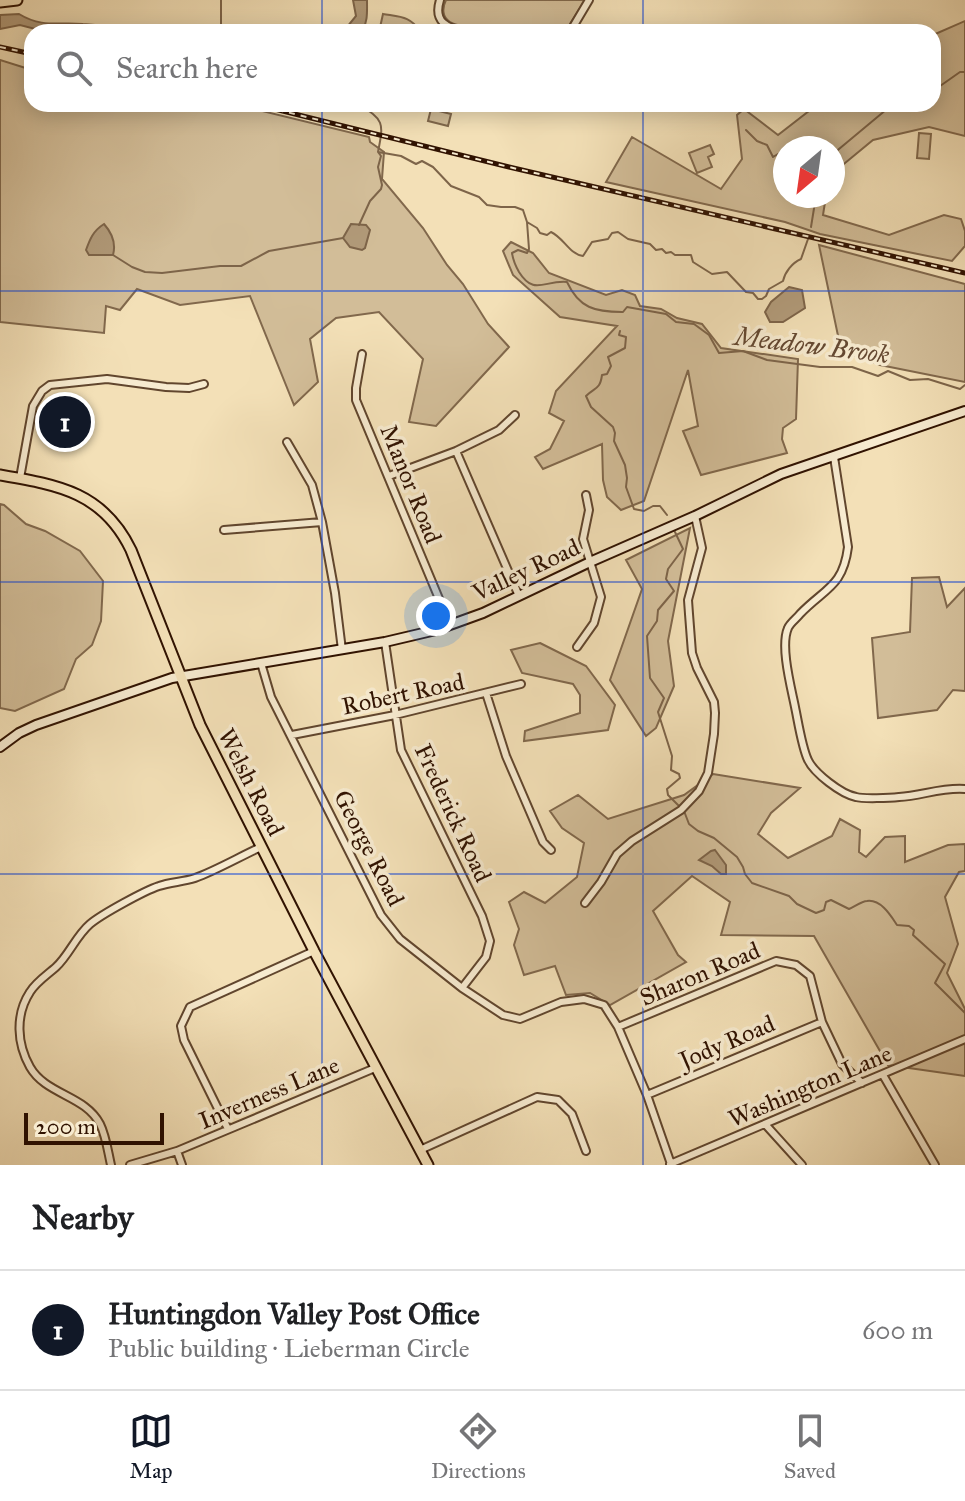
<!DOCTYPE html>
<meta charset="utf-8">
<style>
:root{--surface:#fff;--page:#f6f6f6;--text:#202124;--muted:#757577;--line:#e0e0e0;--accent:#111827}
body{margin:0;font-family:"IM FELL Great Primer",serif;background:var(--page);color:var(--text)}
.compass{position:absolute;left:773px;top:136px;width:72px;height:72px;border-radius:50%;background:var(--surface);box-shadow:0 4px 20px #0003;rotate:209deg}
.scale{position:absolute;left:24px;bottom:20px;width:140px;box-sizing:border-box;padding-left:8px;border:4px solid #301201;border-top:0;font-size:22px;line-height:28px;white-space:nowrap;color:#301201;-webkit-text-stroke:6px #f7ebd0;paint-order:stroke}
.you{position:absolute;left:436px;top:616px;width:28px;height:28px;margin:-20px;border:6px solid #fff;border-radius:50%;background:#1a73e8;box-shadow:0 0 0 12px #1a73e833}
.badge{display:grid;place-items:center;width:52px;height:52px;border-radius:50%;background:var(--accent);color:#fff;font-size:26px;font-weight:700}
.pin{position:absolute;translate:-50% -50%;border:4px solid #fff;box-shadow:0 2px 8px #0006}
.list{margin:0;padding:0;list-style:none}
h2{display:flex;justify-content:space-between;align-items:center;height:104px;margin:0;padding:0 32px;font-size:34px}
h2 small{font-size:26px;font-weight:400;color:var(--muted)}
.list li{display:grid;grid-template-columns:52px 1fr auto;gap:24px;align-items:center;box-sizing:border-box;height:120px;padding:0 32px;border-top:2px solid var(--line)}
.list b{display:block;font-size:30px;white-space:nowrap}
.list p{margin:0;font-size:26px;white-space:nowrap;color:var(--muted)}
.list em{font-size:26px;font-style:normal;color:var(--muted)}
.icon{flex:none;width:44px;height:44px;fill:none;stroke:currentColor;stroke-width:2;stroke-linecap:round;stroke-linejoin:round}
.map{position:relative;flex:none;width:965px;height:1165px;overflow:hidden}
.search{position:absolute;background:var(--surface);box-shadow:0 4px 20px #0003;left:24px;right:24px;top:24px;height:88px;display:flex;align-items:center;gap:20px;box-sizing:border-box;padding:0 28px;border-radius:24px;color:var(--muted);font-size:30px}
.sheet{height:224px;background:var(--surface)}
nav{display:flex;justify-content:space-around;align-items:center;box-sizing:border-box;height:112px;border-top:2px solid var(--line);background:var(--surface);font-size:22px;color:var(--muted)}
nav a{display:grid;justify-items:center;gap:4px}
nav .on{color:var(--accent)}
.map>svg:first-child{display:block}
.green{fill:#d2bd98;stroke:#81684c;stroke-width:2}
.water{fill:#b19a79;stroke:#7d6449;stroke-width:2}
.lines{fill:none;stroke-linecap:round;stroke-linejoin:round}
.stream{stroke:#7d6449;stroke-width:2}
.street-casing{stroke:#61462e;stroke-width:10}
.secondary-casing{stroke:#301201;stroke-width:12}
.primary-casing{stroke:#301201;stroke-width:13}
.street{stroke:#f7ebd0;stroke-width:6}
.secondary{stroke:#f7ebd0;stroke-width:8}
.primary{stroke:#f3e0b7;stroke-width:9}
.rail-casing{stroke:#301201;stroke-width:5}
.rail{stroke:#f7ebd0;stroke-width:2;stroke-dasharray:6;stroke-linecap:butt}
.grid{fill:none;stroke:#1d4ed8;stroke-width:2;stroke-opacity:0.55}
.labels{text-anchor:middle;stroke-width:7;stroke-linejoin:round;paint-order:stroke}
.street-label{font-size:24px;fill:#301201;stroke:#f7ebd0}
.water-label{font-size:26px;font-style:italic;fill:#644831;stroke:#f7ebd0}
</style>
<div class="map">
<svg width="965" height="1165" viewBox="0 0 965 1165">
<rect width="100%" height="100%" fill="#f3e0b7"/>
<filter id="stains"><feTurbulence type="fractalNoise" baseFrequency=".0025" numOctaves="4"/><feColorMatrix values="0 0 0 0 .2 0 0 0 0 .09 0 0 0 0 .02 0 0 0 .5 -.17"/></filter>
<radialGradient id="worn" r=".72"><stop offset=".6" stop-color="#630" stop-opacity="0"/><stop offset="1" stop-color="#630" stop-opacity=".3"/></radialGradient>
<path class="green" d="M446,0h139l-20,32c-32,0 -65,3 -96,-5 -6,-1 -14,-2 -19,-5 -8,-5 -8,-14 -4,-22z
M383,14c18,3 27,2 38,18h-42z
M965,21v115l-36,-9 -56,13 -40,33v-25h-48v48h41l-3,19 66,20 55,-20 17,4 4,12v15l-13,15 -132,-27 -35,-12 -179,-40 26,-45 89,52 21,-30 -5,-44 7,-6 34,26 40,-31h115v-69z
M0,60l32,10v34h201l136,33 1,5 14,10 -2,27 41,49 24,37 16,19 25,40 21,23 -73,79 -27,-4 14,-63 -44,-47 -43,6 -26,21 8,43 -24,23 -44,-109 -70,9 -43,-16 -17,21 -14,-4 -2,27 -104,-11z
M431,109l20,5 -3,12 -20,-5z
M919,133l12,1 -2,25 -12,-1z
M710,145l4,9 -6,3 4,10 -15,6 -8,-20z
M511,242l22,11 16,20 57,22 16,-5 13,5 5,11 21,3 16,9 25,6 19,24 77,11 -2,60 -13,9 -1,11 5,14 -86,22 -18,-44 15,-5 -10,-56 -44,131 -23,9 -14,-13 -4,-17 -1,-36 -59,25 -8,-12 15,-8 14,-28 -15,-8 7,-22 61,-65 -57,-9 -47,-42 -10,-24z
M819,245l146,39v98l-85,-17 -39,-15z
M0,504l4,1 22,19 19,7 35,20 23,30 -2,40 -9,24 -16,14 -12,30 -49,22 -15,-3z
M690,528l-22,113 6,45 -18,42 -10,8 -36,-56 32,-91 -16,-29z
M939,577l8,30 18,-19v103l-12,-1 -16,20 -59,8 -6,-80 38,-6 2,-54z
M540,643l46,23 29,39 -7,25 -84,11 1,-10 55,-18v-18l-7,-11 -51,-11 -11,-23z
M713,774l87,14 -29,25 -13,21 30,24 44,-22 8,-17 20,11 -1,22 7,5 19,-20 20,-1v26l43,-17 17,-1v27l-6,1 -14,25 13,47 -11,29 18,36v67l-77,-11 -74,-129 -93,-1 9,-33 -38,-26 -39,35 25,44 8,7 -76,43 -20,-12 -24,2 -11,-29 -31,9 -10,-30 5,-16 -10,-27 15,-10 21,11 32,-26 7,-34 -22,-15 -12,-17 28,-16 30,24 76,-24z"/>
<path class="water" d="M353,0h14c0,12 1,21 -5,32h-19l13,-16z
M19,14c23,14 39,8 64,10 18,1 35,4 52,8h-88l-27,-7 -20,4v-14z
M104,224c8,9 12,20 9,31h-24l-3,-5c4,-11 7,-19 18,-26z
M351,224l15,1 4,5 -5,18 -3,2 -12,-3 -7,-9z
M789,287l13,3 3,18 -22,14h-13l-5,-10 6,-10z
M715,850l11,15v9h-5l-9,-8 -13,-6 12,-9z"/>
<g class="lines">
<path class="stream" d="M221,0v32
M933,91l27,-19h5
M358,104c26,16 26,18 20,48l3,4 -3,11 4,18 -1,4 -11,12 -11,24
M746,130l11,11 10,4 6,12 5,-3 6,3 1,6
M378,152l23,4 15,8 6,-3 11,6 18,19 28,11 8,8 14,2h14l8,3 4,12 2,27 -2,4 -9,-3 -6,3c1,7 3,12 7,19 15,24 25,8 48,10 12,26 28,30 55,30
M833,154l54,-45 19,-2 2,-3
M527,222l10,6 3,5 7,2 4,-3c13,6 18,22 32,24l9,-14 16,-3 4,-6 6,-1 10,7 22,5 6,6 6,-1 4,4 5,-1 4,3h16l2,7 19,12 15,-2 19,20 7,1 5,6h4l4,-3 3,-7 14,-8c2,-9 9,-18 18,-22l7,-20
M811,227l5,-31
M113,255l19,12 13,5 17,1 58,-7h21l28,-15 74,-13
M623,312l4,-5 39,7 10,8 18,2 15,11 10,18 24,-2 24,9 53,7h32l26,9 10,-5 22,9 18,-1 32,10 5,-4
M620,331l-1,4 7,2 -1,11 -17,9 3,9 -4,8 -5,1c-2,15 -7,12 -16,21l5,11 22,20 2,6 -1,8 11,24 2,13 -1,9 8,22 10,2 9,-5h7l7,9
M675,532l8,17 -15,20 -2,10 8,12 -16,19 -1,11 -10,15 3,42 14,20 -6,14 14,44 -1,14 8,4 1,4 -13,11 1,6 11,11
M684,811l5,13 9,7 16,7 23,19 6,10 2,7 7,9 37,13 8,8 19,9 8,-3 2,-8 5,-2 18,9c5,-2 13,-8 18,-8 14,-2 24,15 30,24l12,1 5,4 -1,5 32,29 -10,19 30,30"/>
<defs>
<path id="street" d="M440,0c-7,22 7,28 26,32
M570,32l19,-32
M362,354l-6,34v12l94,225
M287,442l25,43 10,37 13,71 7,57
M456,451l63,145
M834,457l14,90c-5,40 -23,41 -48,67 -3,4 -10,9 -12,14 -8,18 3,59 7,79 3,14 7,41 13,53 6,13 33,34 48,37 7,2 34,1 43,0 22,-1 43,-10 66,-8
M389,476l67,-25 43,-21 16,-15
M20,478l13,-72 9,-15 8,-6 57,-6 59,8 23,1 15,-4
M224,530l98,-8
M385,642l16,108 81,166 8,25 -4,16 -24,31
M577,647l17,-24 7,-26 -18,-58 6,-29 -3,-15
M261,663l10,34 110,218 19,24 62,49 41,27 17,4 41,-17 23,-3 20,6 14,22 29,68 24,69
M486,693l20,63 37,86 8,8
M292,735l103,-20 126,-31
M585,903l16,-21 16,-28 15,-13 49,-31 18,-19 9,-18 6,-39 1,-21 -1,-11 -17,-34 -5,-15 -3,-39 -1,-14 14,-52 -7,-32
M618,1027l158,-66 20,4 14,11 12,46 20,42 20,19
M883,1075l52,90
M647,1095l175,-73
M765,1124l37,41
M228,1129l-44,-89 -3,-14 9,-19 124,-56
M420,1150l117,-53 21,3 14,14 14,37
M177,1151l5,14
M670,1164l295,-125
M111,1165c-3,-13 -5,-29 -11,-41 -15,-29 -54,-29 -70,-57 -13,-23 -15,-52 0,-75 6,-10 17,-17 26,-25 13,-12 20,-31 34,-43 12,-10 54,-33 69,-38 11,-4 24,-4 36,-8 20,-7 46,-22 66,-31
M130,1165l47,-14 198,-83"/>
<path id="secondary" d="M0,747l19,-14 17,-8 136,-47 213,-36 51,-12 47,-17 107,-51 105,-46 86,-42 184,-63"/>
<path id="primary" d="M0,2l17,-2
M0,475c58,10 103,17 131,75l69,175 114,226 114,214"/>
</defs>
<use href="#street" class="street-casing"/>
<use href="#secondary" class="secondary-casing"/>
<use href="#primary" class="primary-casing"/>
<use href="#street" class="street"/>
<use href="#secondary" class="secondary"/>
<use href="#primary" class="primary"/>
<defs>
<path id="rail" d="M0,47l32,7
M254,104l255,63 456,106"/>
</defs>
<use href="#rail" class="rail-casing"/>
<use href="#rail" class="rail"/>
</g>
<path class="grid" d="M322,0v32M643,0v32M322,104v1061M643,104v1061M0,291h965M0,582h965M0,874h965"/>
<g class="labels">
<g class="street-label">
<text transform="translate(411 484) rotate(68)" y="8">Manor Road</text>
<text transform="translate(526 570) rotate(-25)" y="8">Valley Road</text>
<text transform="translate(403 694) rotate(-12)" y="8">Robert Road</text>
<text transform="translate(251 782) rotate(63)" y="8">Welsh Road</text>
<text transform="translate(453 813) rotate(65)" y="8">Frederick Road</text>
<text transform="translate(369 848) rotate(63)" y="8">George Road</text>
<text transform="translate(700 974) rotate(-23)" y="8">Sharon Road</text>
<text transform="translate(727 1042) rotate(-23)" y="8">Jody Road</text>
<text transform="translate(810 1086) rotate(-23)" y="8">Washington Lane</text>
<text transform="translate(269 1093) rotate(-23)" y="8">Inverness Lane</text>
</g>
<g class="water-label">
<text transform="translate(812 345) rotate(7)" y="9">Meadow Brook</text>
</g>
</g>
<rect width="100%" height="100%" filter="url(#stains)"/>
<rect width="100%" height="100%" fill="url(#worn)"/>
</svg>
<svg class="compass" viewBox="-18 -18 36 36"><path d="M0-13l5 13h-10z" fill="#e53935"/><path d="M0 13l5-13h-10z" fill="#757577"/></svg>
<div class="scale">200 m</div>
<div class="you"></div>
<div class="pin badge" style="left:65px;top:422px">1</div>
<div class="search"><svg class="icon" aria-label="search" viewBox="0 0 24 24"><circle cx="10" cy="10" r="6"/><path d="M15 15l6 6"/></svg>Search here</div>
</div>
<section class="sheet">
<h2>Nearby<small></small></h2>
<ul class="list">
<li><span class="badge">1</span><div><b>Huntingdon Valley Post Office</b><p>Public building · Lieberman Circle</p></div><em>600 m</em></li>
</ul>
</section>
<nav>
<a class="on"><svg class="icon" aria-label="map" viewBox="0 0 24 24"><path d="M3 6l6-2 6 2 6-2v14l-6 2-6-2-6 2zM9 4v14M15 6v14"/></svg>Map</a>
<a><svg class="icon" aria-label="directions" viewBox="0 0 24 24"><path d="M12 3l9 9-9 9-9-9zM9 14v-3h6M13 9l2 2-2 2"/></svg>Directions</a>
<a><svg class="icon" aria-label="saved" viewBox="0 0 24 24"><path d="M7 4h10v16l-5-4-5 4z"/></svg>Saved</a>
</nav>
